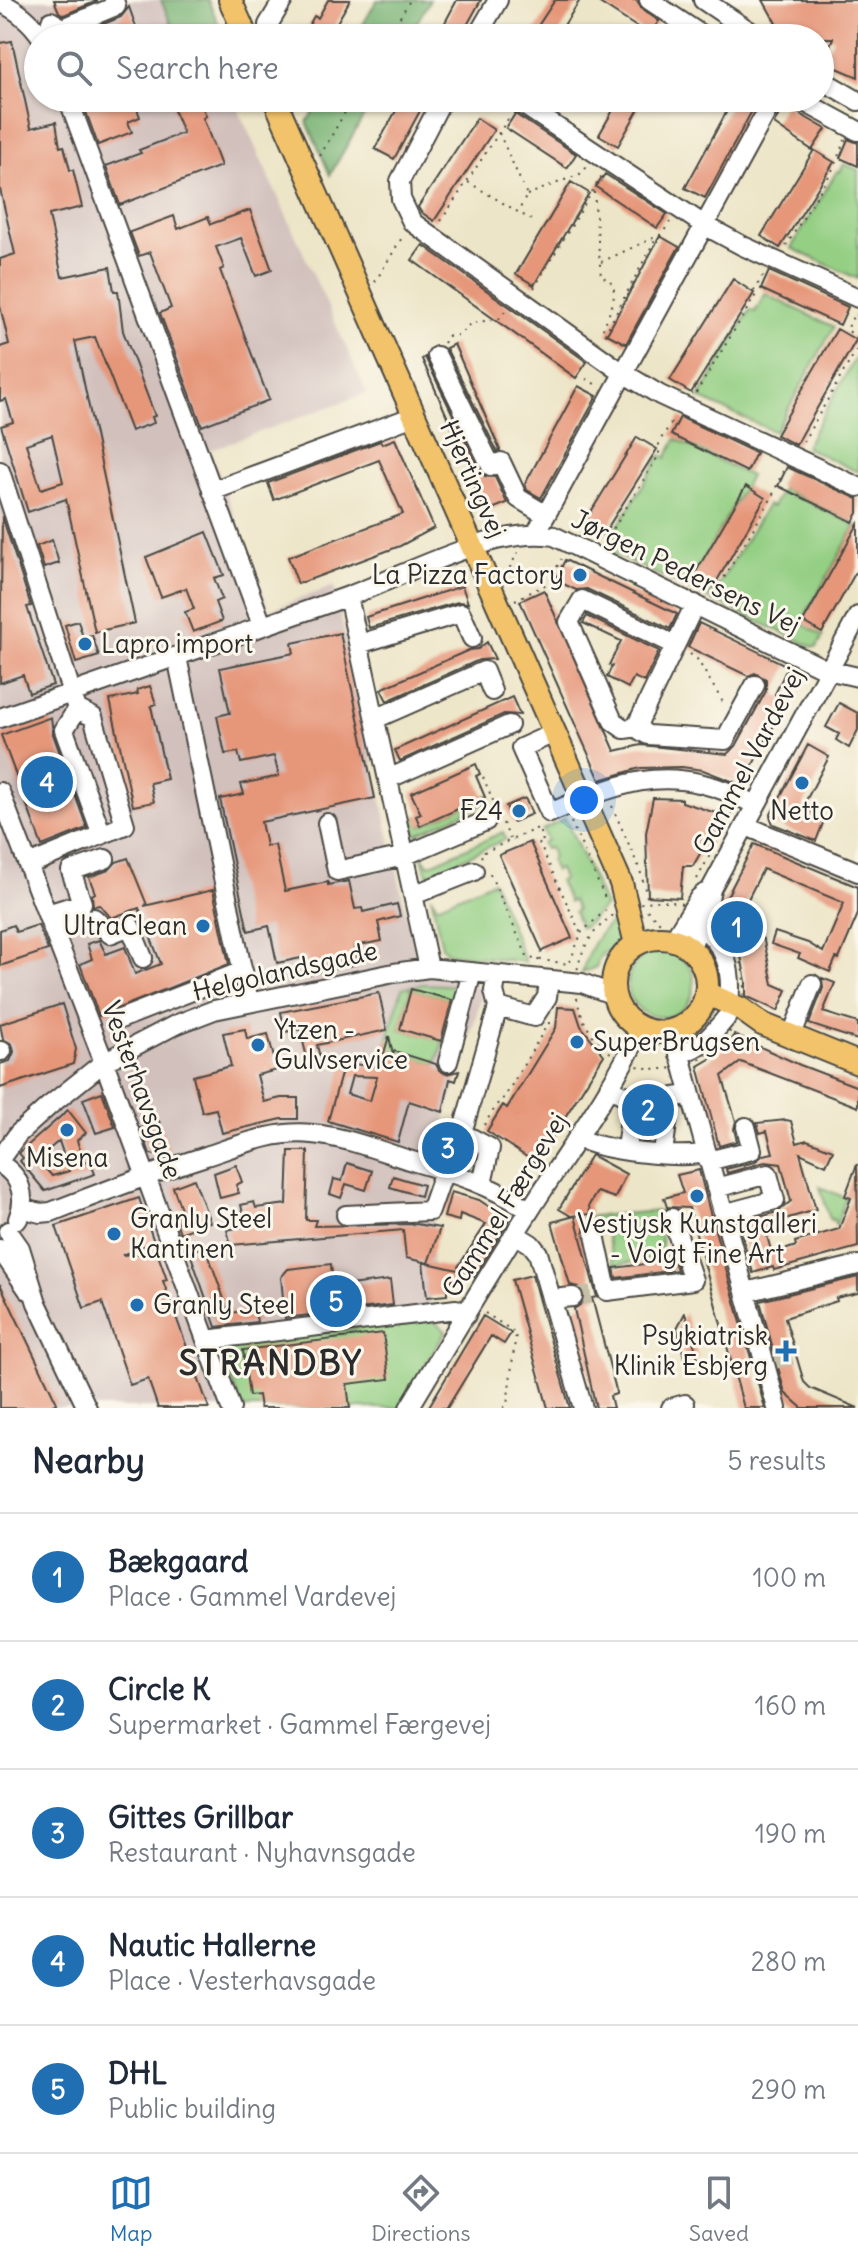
<!DOCTYPE html>
<meta charset="utf-8">
<style>
:root{--surface:#fff;--page:#f6f6f7;--text:#1f2937;--muted:#747a83;--line:#e0e1e3;--accent:#1f6fb2}
body{margin:0;font-family:Delius,sans-serif;background:var(--page);color:var(--text)}
.you{position:absolute;left:584px;top:800px;width:28px;height:28px;margin:-20px;border:6px solid #fff;border-radius:50%;background:#1a73e8;box-shadow:0 0 0 12px #1a73e833}
.badge{display:grid;place-items:center;width:52px;height:52px;border-radius:50%;background:var(--accent);color:#fff;font-size:26px;font-weight:700}
.pin{position:absolute;translate:-50% -50%;border:4px solid #fff;box-shadow:0 2px 8px #0006}
.list{margin:0;padding:0;list-style:none}
h2{display:flex;justify-content:space-between;align-items:center;height:104px;margin:0;padding:0 32px;font-size:34px}
h2 small{font-size:26px;font-weight:400;color:var(--muted)}
.list li{display:grid;grid-template-columns:52px 1fr auto;gap:24px;align-items:center;box-sizing:border-box;height:128px;padding:0 32px;border-top:2px solid var(--line)}
.list b{display:block;font-size:30px;white-space:nowrap}
.list p{margin:0;font-size:26px;white-space:nowrap;color:var(--muted)}
.list em{font-size:26px;font-style:normal;color:var(--muted)}
.icon{flex:none;width:44px;height:44px;fill:none;stroke:currentColor;stroke-width:2;stroke-linecap:round;stroke-linejoin:round}
.map{position:relative;flex:none;width:858px;height:1408px;overflow:hidden}
.search{position:absolute;background:var(--surface);box-shadow:0 2px 6px #0004;left:24px;right:24px;top:24px;height:88px;display:flex;align-items:center;gap:20px;box-sizing:border-box;padding:0 28px;border-radius:44px;color:var(--muted);font-size:30px}
.sheet{height:744px;background:var(--surface)}
nav{display:flex;justify-content:space-around;align-items:center;box-sizing:border-box;height:112px;border-top:2px solid var(--line);background:var(--surface);font-size:22px;color:var(--muted)}
nav a{display:grid;justify-items:center;gap:4px}
nav .on{color:var(--accent)}
.map>svg:first-child{display:block}
.industrial{fill:#d1c0bc}
.green{fill:#94cf84;stroke:#607d58;stroke-width:2}
.forest{fill:#77b272;stroke:#516e4e;stroke-width:2}
.building{fill:#e6977a;fill-rule:evenodd}
.lines{fill:none;stroke-linecap:round;stroke-linejoin:round}
.minor-tunnel{stroke:#c6c0a8;stroke-width:18;stroke-dasharray:18 9;stroke-linecap:butt}
.minor-casing{stroke:#484742;stroke-width:22}
.major-casing{stroke:#484742;stroke-width:26}
.path{stroke:#484742;stroke-width:2;stroke-dasharray:2 6;stroke-linecap:butt}
.minor{stroke:#fff;stroke-width:18}
.major{stroke:#f2c36a;stroke-width:22}
.poi-dot{fill:#1f6fb2;stroke:#fbf7ec;stroke-width:3}
.labels{text-anchor:middle;stroke-width:6;stroke-linejoin:round;paint-order:stroke}
.street-label{font-size:26px;fill:#2b2b2b;stroke:#fbf7ec}
.poi-label{font-size:26px;fill:#2b2b2b;stroke:#fbf7ec;text-anchor:start}
.district-label{font-size:34px;font-weight:bold;letter-spacing:2px;fill:#2b2b2b;stroke:#fbf7ec}
</style>
<div class="map">
<svg width="858" height="1408" viewBox="0 0 858 1408">
<rect width="100%" height="100%" fill="#fbf7ec"/>
<filter id="ink" filterUnits="userSpaceOnUse"><feTurbulence type="fractalNoise" baseFrequency=".0125" numOctaves="2"/><feDisplacementMap in="SourceGraphic" scale="16" xChannelSelector="R" yChannelSelector="G"/><feConvolveMatrix kernelMatrix="1 2 1 2 8 2 1 2 1" color-interpolation-filters="sRGB"/></filter>
<filter id="wash" filterUnits="userSpaceOnUse"><feTurbulence type="fractalNoise" baseFrequency=".006" numOctaves="4" result="noise"/><feDisplacementMap in="SourceGraphic" scale="32" xChannelSelector="R" yChannelSelector="G"/><feGaussianBlur stdDeviation="1.8" result="paint"/><feColorMatrix in="noise" values="0 0 0 0 0 0 0 0 0 0 0 0 0 0 0 0 0 1.4 0 .05"/><feComposite in="paint" operator="in"/></filter>
<g filter="url(#wash)">
<rect width="100%" height="100%" fill="#ede5c7"/>
<path class="industrial" d="M0,0h161l16,38h-139v60h166l2,4 13,-4h14l134,295 -157,57 59,160 65,-24 81,366 69,37 -49,164 -4,166 -211,26 22,63h-242z"/>
<path class="green" d="M844,164l14,6v109l-67,-31 46,-77 3,1z
M765,294l69,33 -59,105 -76,-34 51,-88 5,2z
M858,353v119l-53,-25z
M676,439l74,37 -58,103 20,11 -5,8 -103,-49 57,-94 5,3z
M782,489l74,36 -55,98 22,13 -6,11h-4l-103,-48 57,-94 5,2z
M488,795l2,6 -71,32 4,9 -4,2 -6,-26 3,-2 5,10z
M565,818l40,88 -20,20 -5,1 -6,-15 3,-2 -5,-10 -3,2 -10,-21 4,-2 -4,-10 -4,2 -5,-11 3,-2 -3,-10 -5,1 -3,-6 5,-3 -5,-10z
M503,832l3,7 -79,36 -5,-19 7,9z
M493,881l32,81 -76,-9 -7,-6 -11,-52 6,11z
M619,917l3,11 -3,14 -18,13 -5,12 -14,6c6,-24 15,-42 37,-56z
M628 984a33 33 0 1 1 66 0a33 33 0 1 1-66 0Z
M424,984l35,2 -5,15 -43,-12 -11,40 43,12 -7,23 -51,-15 17,-61z
M820,1187l26,11 -10,27 -3,-6 -3,1z
M674,1210l-17,6 7,41 -50,8 -10,-43 -20,2 -2,-7z
M431,1319l15,12 -47,77h-157l-23,-64z"/>
<path class="forest" d="M161,0h47l17,38h-48z
M377,0h53l-22,38h-53z
M321,98h53l-44,77 -23,-53z"/>
<g id="blocks">
<path class="building" d="M54,0h43v1l-33,14 -5,-3z
M328,0h22l-22,38h-21l5,-9 -4,-2 6,-11 4,2z
M457,0h24l-21,38 -19,-8z
M555,0h25l-24,38h-26z
M595,0h41l6,9 17,12 -10,14z
M763,0h95v77l-35,-15 10,-24h-39l-17,-13z
M129,7l11,31h-70l51,-21z
M12,41l19,87 25,-6 4,25 4,-1 6,24h3l9,37 -33,8 13,62 48,-10 4,24h4l5,40 32,85 -3,1 2,6 -23,8 -36,-94 -20,4 60,282 -40,9 -29,-133 -38,13 -27,-86 12,-4 -7,-23 -6,2v-54l9,-3 -9,-38v-47l15,-5 -15,-65v-146zM52,435l11,47 -22,7 -15,-45z
M81,98h52l7,19 -12,5 4,10 -34,13z
M169,98h30l7,18 -3,2 18,48 -101,39 -14,-39 35,-13 -2,-3 44,-17z
M403,98h24l-33,61 -19,-10z
M620,98h25l-27,48 -19,-11z
M734,98l20,9 -49,91 -20,-10z
M785,102l6,7 35,20 -14,21 -38,-26z
M515,114l61,40 -9,14 -61,-40z
M477,118l17,12 -60,91 -13,-9 -3,-5z
M848,139l10,4v23l-18,-8z
M814,150l20,12 -54,86 -19,-12z
M605,174l62,40 -10,14 -61,-41z
M571,182l18,11 -55,92 -18,-11z
M250,210l22,60 -16,6 -15,-38 -25,9 8,21 -4,2 49,130 -67,26 -42,-113 11,-5 -21,-56 -11,4 -9,-24 44,-16 4,13 30,-12 3,7z
M660,236l19,11 -53,97 -19,-10z
M423,245l164,117 -11,16 -164,-118z
M769,271l79,36 -8,18 -79,-36z
M733,279l21,14 -63,100 -21,-13z
M837,329l19,11 -60,105 -20,-10z
M454,344l46,106 -3,1 -51,-103z
M425,357l55,114 5,5 10,1 12,26 -15,6 -10,-4 -7,-16 3,-2 -56,-128z
M578,386l19,10 -56,102 -14,-8 -2,-6z
M680,417l76,36 -9,19 -76,-37z
M637,437l20,12 -54,86 -19,-12z
M395,439l39,89 -34,18 -102,38 -10,-27 115,-43 -24,-54 -105,40 -6,-17 112,-42 2,3z
M787,467l71,32v14l-5,9 -75,-36z
M746,486l19,12 -51,88 -20,-11z
M2,516l29,90 -4,1 26,78 -24,8 -6,-18 -23,8z
M858,524v44l-36,65 -19,-11z
M207,532l17,43 -10,3 8,21 -7,3 7,19 -29,11 -8,-20 9,-3 -8,-21 -25,9 -15,-40z
M52,540l7,23 -15,5 -7,-22z
M565,560l112,54 -7,15 -83,-40 -11,1 -21,-10z
M462,586l6,17 -10,-1 -89,26 -3,-11z
M544,590l71,161 26,-6 86,9 9,-8 30,-55v-12l-11,-6 -7,3 -60,-29 11,-24 89,43 -13,28 12,7 -45,84 -39,-15 -21,-3 -42,1 -40,12 -80,-179z
M587,616l72,35 -15,31 -10,-5 -6,11 -21,-11 5,-11 -3,-1 12,-24 -38,-18z
M78,621l5,16 9,-2 7,21 -23,7 -11,-38z
M340,633l35,165 -114,24 5,24 9,-1 10,46 43,-9v3l21,-4 6,28 7,-1 1,4 34,-8 3,12 -22,6 4,19 -28,5 4,18 -49,10 -3,-17 -29,6 -8,-37 -21,5 -28,-132 24,-5 -3,-10 38,-8 -5,-20 -33,7 -3,-11 -13,2 -8,-38 13,-3 -10,-45 74,-15 -2,-10z
M487,642l8,17 -16,1 -92,41 -6,-12 88,-39 9,-1z
M150,686l6,18 -5,2 16,73 -17,4 4,19 -21,4 -23,-106 28,-6 -1,-4z
M512,697l8,18 -16,-1 -104,47 -5,-11z
M839,703l19,10v17l-9,18 -13,-8 3,-6 -13,-7z
M51,717l2,17 34,94 -45,18 -41,-111z
M808,745l21,12 -27,51 23,10 -9,23 -43,-17 -3,-8z
M476,764l4,10 -4,2 9,21 -65,29 -4,-10 5,-2 -10,-21z
M525,798l7,16 -19,8 -7,-16z
M653,798l29,1v3l40,13 -29,51h-10l-3,32 -32,-2 -2,-63z
M530,842l42,96 -30,13 -43,-96z
M754,844l104,43v27l-19,45 -3,-1 -6,14 -32,-14 2,-4 -29,-10 4,-12 33,11 15,9 21,-49 -81,-34 -27,54 16,6 3,-3 9,15 9,43 14,6 -9,21 -32,-15v-15l-6,-30 -12,-22 -11,-13z
M128,858l19,47 -3,1 69,-16 16,74 -130,52 -19,-52 12,-5 -5,-15 12,-4 7,14 19,-7 10,27 26,-10 -22,-56 -28,10 -11,-13 -7,1 -1,-11 3,-2 -6,-16 20,-7 7,-8z
M13,925l3,7 22,-7 10,25 -48,16v-36z
M822,978l13,5 -12,29 35,11v17l-49,-16 14,-36z
M411,989l41,11 -11,41 -41,-12z
M379,993l8,37 -70,15 3,13 -3,8h-8l-9,-37 -15,3 -4,-20z
M62,1004l14,45 -3,15 -73,24v-24l10,-3 4,-9 -2,-8 -9,-5 -3,-15z
M558,1007l17,1 6,18 23,29 -68,108 -49,-32 16,-26 4,3 49,-80z
M245,1029l2,10 21,-5 9,36 -20,5 7,27 17,-4h17v21h-16l-60,14 -6,-24 -14,3 -9,-36 38,-10 -8,-33z
M734,1035l66,30 58,22v20l-117,-45 -19,14 14,45 -2,8 3,12 -18,5 -21,-80 22,-13z
M389,1036l4,19 1,-4 42,13 3,6 7,4 13,-3 -3,10 -6,-2 -7,33 -34,-11 -11,41 -70,-21 16,-58 36,4zM352,1076l25,1 -7,24 -23,-7z
M102,1092l13,35 -19,6 -13,-34z
M68,1110l18,23 -9,7 7,23 6,-2 5,13 -50,17 -25,-30 3,-3 -4,-5zM59,1141l10,30 -17,5 -15,-17z
M643,1110l13,2 -3,25h-4v4l-10,-1z
M786,1120l5,1 6,22 10,-3 26,10 -7,15 -26,-12 16,57 -52,15 8,29 24,-8 -1,-4 44,-13 12,-31 -6,-2 12,-32 1,83 -84,23 -1,-3 -20,6 -12,-41 3,-1 -3,-9 37,-10 13,-11 -10,-37 -16,-2 -38,11 -1,-4 29,-7 8,-7 10,-2 -6,-22 -7,2 -3,-10z
M159,1121l10,29 -14,5 -5,-1 -9,-26z
M289,1151h19l-2,69h10l-2,6 102,-2 24,4 -12,35 -22,-5 -3,-28 -172,15 -4,-15 19,-4 -5,-21 13,-3 2,6 31,-4z
M591,1155l35,19 -11,24 -18,-6 -8,13 1,9 -19,2 -12,-7z
M347,1163l25,8 -6,19 -20,-6 -5,14 -11,-4 4,-15 8,2z
M236,1165l6,17 -6,3 3,8 -19,5 -6,-25z
M699,1170l12,46 54,192h-21l-55,-200 -22,-1 -3,-9 19,-5 -6,-18z
M393,1176l30,9 -3,11 -30,-9z
M194,1179l16,43 -30,11 -5,-16 8,-3 -10,-27z
M451,1192l28,8 30,20 -35,57 -16,-10 28,-43 -26,-10 -1,7 -15,-4z
M139,1198l15,44 -32,13 35,-3 10,28 -4,1 46,127h-51l-10,-29 -18,6 -28,-83 -18,6 -28,-82z
M575,1216l22,81 -5,1 24,92v4l-6,2 3,12h-17l-22,-99 9,-6 2,-8 -6,-8 -9,-2 -18,-63z
M206,1248l23,65 26,-3 2,12 -41,5 -27,-77z
M674,1260l3,10 -61,8 -2,-10z
M423,1262l39,9 -5,9h-5v7l-5,1v7l-20,2z
M331,1264l2,23 57,-7 3,25 -108,13 -4,-41 7,-8z
M532,1275l7,26 31,107h-22l-36,-128z
M858,1277v16l-22,5 1,3 -52,17 19,64 6,6 48,20h-56l-17,-15 -25,-92z
M0,1284l57,119 -10,5h-47z
M685,1313l13,45 -13,3 -8,-33z
M483,1316l28,17 -7,11 -13,-8 -44,72h-19z
M383,1333l6,46 -42,5 3,24h-90l-2,-13 -9,1 -6,-46z"/>
</g>
</g>
<g filter="url(#ink)">
<use href="#blocks" fill-opacity="0" stroke="#484742" stroke-width="2"/>
<g class="lines">
<path class="minor-tunnel" d="M573,1297l23,-3
M774,1360l21,-5"/>
<defs>
<path id="minor" d="M649,0l57,38
M703,0l57,38
M0,2c18,9 31,19 42,36
M51,21l12,7 53,-22 -2,-6
M268,25l15,-25
M476,38l22,-38
M820,79l38,22
M68,98l194,527
M443,98l-43,83 1,18 11,23 211,151 37,22 198,92
M513,98l191,127 39,21 115,52
M797,98l61,33
M437,356l54,110 10,-4 17,36 28,17
M0,471l77,238 16,8 32,108 -97,40
M212,491l202,-75
M536,533l238,-435
M348,596l81,372
M695,604l-57,119 3,8 7,4 77,5 30,-55
M359,644l102,-31 11,25
M177,657l72,345
M77,709l-13,21 38,105
M0,718c115,-40 230,-81 346,-121 59,-21 146,-71 208,-61l273,134 31,7
M375,719l109,-48 8,20
M639,727l-15,2 -11,-8 -44,-99 13,-22 93,45
M554,733l-33,15 29,65c80,-36 126,-50 206,-8
M388,779l121,-54
M0,792l104,270 127,346
M327,823l10,48 67,-15 82,-35
M746,826l112,46
M413,895l61,-24
M47,914l35,-11 -11,-32 34,-12
M699,925c27,20 34,45 30,78
M53,930l41,-12 16,16 20,-8 13,32
M673,940l26,-42 6,-5
M690,949l18,-44 3,-16 147,-273
M497,975l-3,16 4,16 36,10 13,-20 2,-17
M120,1019l123,-48
M673,1030l104,378
M791,1037l21,-53
M0,1051h2
M679,1054c22,-6 33,-19 47,-36
M448,1062l24,-90
M609,1087l14,8 47,6 4,-4 16,-2
M579,1138c22,13 101,21 127,15
M626,1149l7,-53
M663,1153l7,-52
M0,1159l18,-25 31,-28 55,-44 71,-37 39,-15 180,-37 35,-5 153,15 32,12
M708,1161l44,-11 -6,-23
M0,1164c21,12 27,33 18,55
M482,1184l8,-36 -28,-15 36,-126
M716,1188l52,-14 7,26 -52,14
M22,1208l18,5 11,-1c51,-20 102,-39 155,-56 34,-11 69,-26 106,-22 34,3 68,17 100,27 42,12 81,25 117,49
M346,1215l84,-4 14,-40
M594,1230l13,61 86,-11 -21,-62
M8,1231l12,17 17,55 50,105
M515,1234l16,10 7,9 45,155
M0,1249l28,41
M746,1292l112,-27
M551,1299l22,-2
M206,1340l250,-31 10,6
M409,1408c40,-66 79,-133 121,-198 38,-60 81,-117 111,-182
M671,1408l14,-4"/>
<path id="major" d="M230,0l17,38
M274,98l347,785 15,61
M613 985a47 47 0 1 1 94 0a47 47 0 1 1-94 0Z
M706,993l35,16 21,15 96,39"/>
</defs>
<use href="#minor" class="minor-casing"/>
<use href="#major" class="major-casing"/>
<path class="path" d="M388,38l22,-38
M499,133l28,62 -9,17
M320,156l33,-58
M468,182l65,39
M594,192l7,85c26,5 6,39 1,55
M527,195l53,-21 8,-8
M441,221l69,-105
M786,246l46,-75 13,-31
M601,262l61,-28 8,-12
M375,282l28,-46
M534,288l67,-111
M858,315l-4,-1 -7,16 11,8
M605,334l52,-98
M444,343l4,-7 11,-1 12,-12 28,-4 6,-8
M586,379l11,6
M696,393l61,-100 -3,-3 11,-17
M803,442l54,-93 1,-7
M605,542l54,-87v-13l14,-22
M506,575l12,-23
M712,598l59,-99 12,-28
M515,600l34,-17 12,-24
M690,654l7,5 27,45
M483,777l14,33
M612,806l28,64 8,31
M571,822l35,78
M503,823l7,16
M482,857l-2,-3 60,-27
M490,874l38,84 41,6 12,-30 -43,-93 5,-1 -5,-12
M697,879l35,-65
M576 985a84 84 0 1 1 168 0a84 84 0 1 1-168 0Z
M647,910l15,15
M581,933l27,-25
M538,961l4,-10
M704,970l7,-9
M548,1023l8,1
M484,1125l16,-25 4,-2 42,-71
M485,1313l31,20 -9,72 -4,3"/>
<use href="#minor" class="minor"/>
<use href="#major" class="major"/>
</g>
</g>
<g class="poi-dot">
<circle cx="580" cy="575" r="8"/>
<circle cx="85" cy="644" r="8"/>
<circle cx="802" cy="783" r="8"/>
<circle cx="519" cy="811" r="8"/>
<circle cx="203" cy="926" r="8"/>
<circle cx="577" cy="1042" r="8"/>
<circle cx="258" cy="1045" r="8"/>
<circle cx="67" cy="1130" r="8"/>
<circle cx="697" cy="1196" r="8"/>
<circle cx="114" cy="1234" r="8"/>
<circle cx="137" cy="1305" r="8"/>
<path d="M782 1339h8v8h8v8h-8v8h-8v-8h-8v-8h8z"/>
</g>
<g class="labels">
<g class="street-label">
<text transform="translate(473 479) rotate(66)" y="9">Hjertingvej</text>
<text transform="translate(686 572) rotate(26)" y="9">Jørgen Pedersens Vej</text>
<text transform="translate(749 761) rotate(-62)" y="9">Gammel Vardevej</text>
<text transform="translate(285 971) rotate(-13)" y="9">Helgolandsgade</text>
<text transform="translate(142 1090) rotate(70)" y="9">Vesterhavsgade</text>
<text transform="translate(505 1205) rotate(-58)" y="9">Gammel Færgevej</text>
</g>
<g class="poi-label">
<text x="564" y="584" text-anchor="end">La Pizza Factory</text>
<text x="101" y="653">Lapro import</text>
<text x="503" y="820" text-anchor="end">F24</text>
<text x="802" y="820" text-anchor="middle">Netto</text>
<text x="187" y="935" text-anchor="end">UltraClean</text>
<text x="274" y="1039">Ytzen -<tspan x="274" dy="30">Gulvservice</tspan></text>
<text x="593" y="1051">SuperBrugsen</text>
<text x="67" y="1167" text-anchor="middle">Misena</text>
<text x="130" y="1228">Granly Steel<tspan x="130" dy="30">Kantinen</tspan></text>
<text x="697" y="1233" text-anchor="middle">Vestjysk Kunstgalleri<tspan x="697" dy="30">- Voigt Fine Art</tspan></text>
<text x="153" y="1314">Granly Steel</text>
<text x="768" y="1345" text-anchor="end">Psykiatrisk<tspan x="768" dy="30">Klinik Esbjerg</tspan></text>
</g>
<g class="district-label">
<text x="271" y="1375">STRANDBY</text>
</g>
</g>
</svg>
<div class="you"></div>
<div class="pin badge" style="left:737px;top:927px">1</div>
<div class="pin badge" style="left:648px;top:1110px">2</div>
<div class="pin badge" style="left:448px;top:1148px">3</div>
<div class="pin badge" style="left:47px;top:782px">4</div>
<div class="pin badge" style="left:336px;top:1301px">5</div>
<div class="search"><svg class="icon" aria-label="search" viewBox="0 0 24 24"><circle cx="10" cy="10" r="6"/><path d="M15 15l6 6"/></svg>Search here</div>
</div>
<section class="sheet">
<h2>Nearby<small>5 results</small></h2>
<ul class="list">
<li><span class="badge">1</span><div><b>Bækgaard</b><p>Place · Gammel Vardevej</p></div><em>100 m</em></li>
<li><span class="badge">2</span><div><b>Circle K</b><p>Supermarket · Gammel Færgevej</p></div><em>160 m</em></li>
<li><span class="badge">3</span><div><b>Gittes Grillbar</b><p>Restaurant · Nyhavnsgade</p></div><em>190 m</em></li>
<li><span class="badge">4</span><div><b>Nautic Hallerne</b><p>Place · Vesterhavsgade</p></div><em>280 m</em></li>
<li><span class="badge">5</span><div><b>DHL</b><p>Public building</p></div><em>290 m</em></li>
</ul>
</section>
<nav>
<a class="on"><svg class="icon" aria-label="map" viewBox="0 0 24 24"><path d="M3 6l6-2 6 2 6-2v14l-6 2-6-2-6 2zM9 4v14M15 6v14"/></svg>Map</a>
<a><svg class="icon" aria-label="directions" viewBox="0 0 24 24"><path d="M12 3l9 9-9 9-9-9zM9 14v-3h6M13 9l2 2-2 2"/></svg>Directions</a>
<a><svg class="icon" aria-label="saved" viewBox="0 0 24 24"><path d="M7 4h10v16l-5-4-5 4z"/></svg>Saved</a>
</nav>
